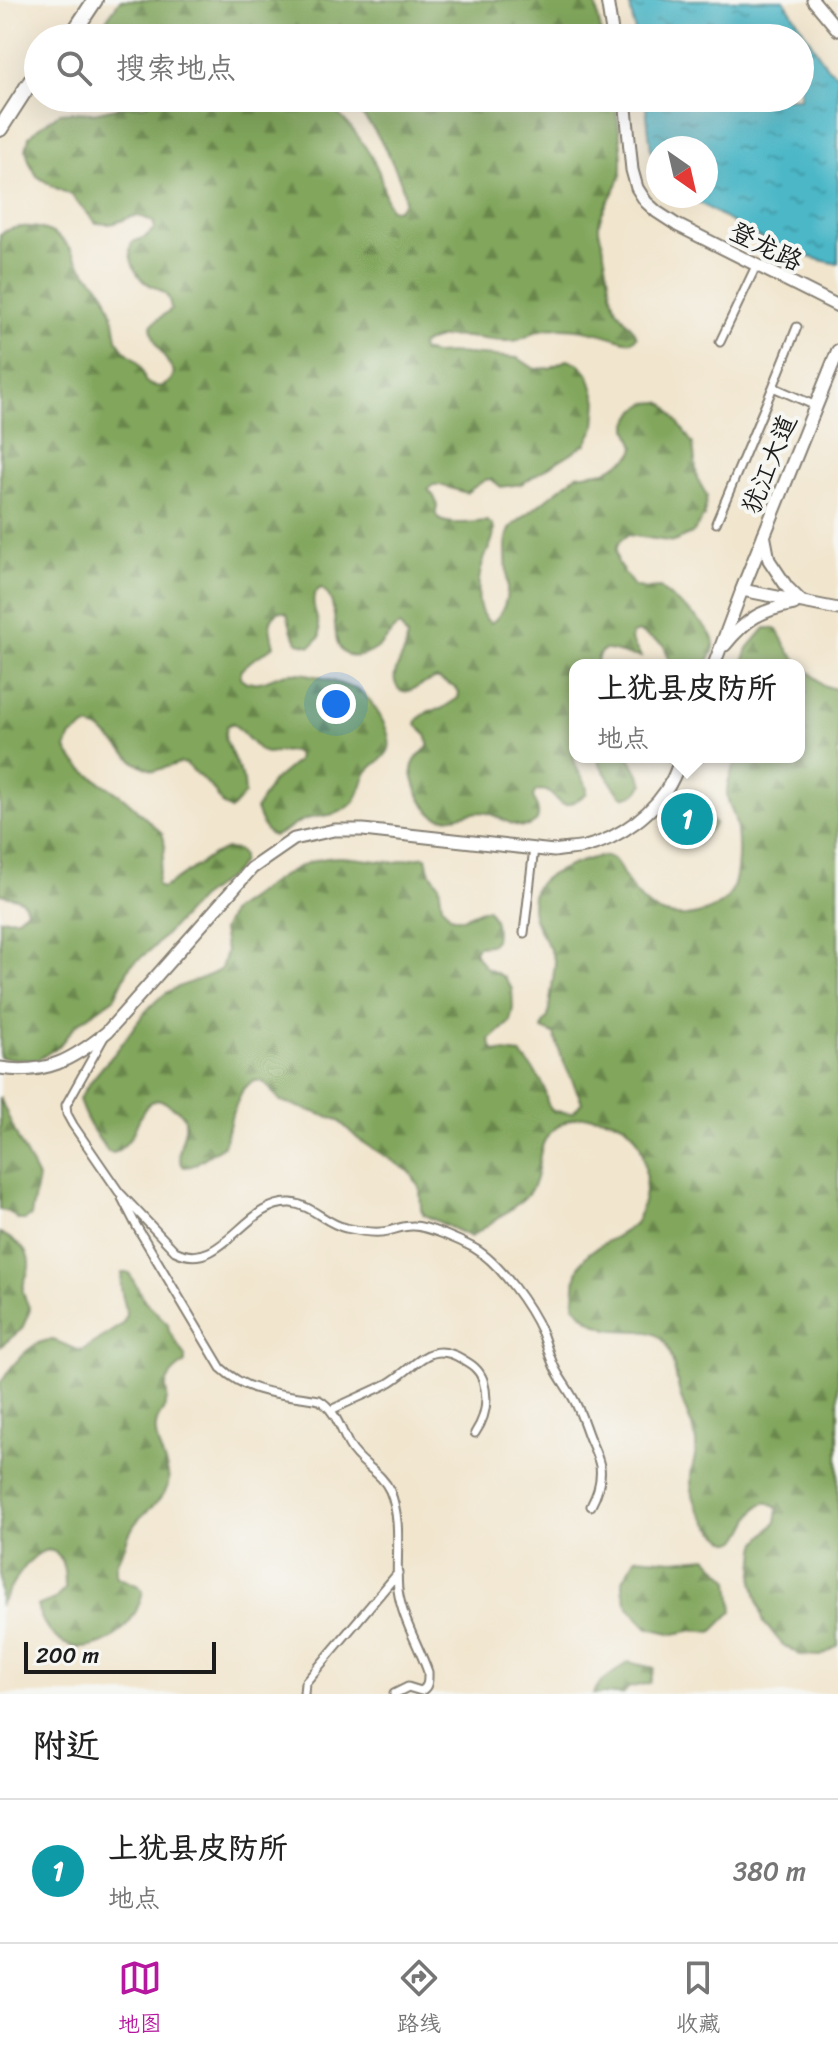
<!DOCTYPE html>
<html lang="zh">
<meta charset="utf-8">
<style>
:root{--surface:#fff;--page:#f2f2f2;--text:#222;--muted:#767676;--line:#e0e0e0;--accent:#b5179e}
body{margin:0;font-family:Sriracha,"LXGW WenKai TC",sans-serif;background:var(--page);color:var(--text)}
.compass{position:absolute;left:646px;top:136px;width:72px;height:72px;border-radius:50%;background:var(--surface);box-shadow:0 8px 32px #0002;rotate:146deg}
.scale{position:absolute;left:24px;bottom:20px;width:192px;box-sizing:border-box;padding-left:8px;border:4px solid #1c1c1c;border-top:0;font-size:22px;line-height:28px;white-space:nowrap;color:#1c1c1c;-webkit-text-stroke:6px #f6f6f2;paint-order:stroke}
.you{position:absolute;left:336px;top:704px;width:28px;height:28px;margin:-20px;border:6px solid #fff;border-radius:50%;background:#1a73e8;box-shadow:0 0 0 12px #1a73e833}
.badge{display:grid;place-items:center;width:52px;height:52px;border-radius:50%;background:var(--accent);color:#fff;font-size:26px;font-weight:700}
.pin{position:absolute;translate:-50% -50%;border:4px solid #fff;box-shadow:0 2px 8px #0006}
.popup{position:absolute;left:569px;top:659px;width:236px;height:104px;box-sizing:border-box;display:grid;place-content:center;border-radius:16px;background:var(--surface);filter:drop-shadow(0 2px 6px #0005);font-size:26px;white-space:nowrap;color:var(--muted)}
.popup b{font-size:30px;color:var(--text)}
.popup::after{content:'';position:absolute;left:50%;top:100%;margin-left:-16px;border:16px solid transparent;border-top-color:var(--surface)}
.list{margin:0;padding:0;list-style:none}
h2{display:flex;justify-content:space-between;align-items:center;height:104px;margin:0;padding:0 32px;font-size:34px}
h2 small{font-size:26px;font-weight:400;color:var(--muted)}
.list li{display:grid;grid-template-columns:52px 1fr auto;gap:24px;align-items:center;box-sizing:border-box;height:144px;padding:0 32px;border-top:2px solid var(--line)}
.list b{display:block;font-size:30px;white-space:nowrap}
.list p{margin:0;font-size:26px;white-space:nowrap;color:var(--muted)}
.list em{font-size:26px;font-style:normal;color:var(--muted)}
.icon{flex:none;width:44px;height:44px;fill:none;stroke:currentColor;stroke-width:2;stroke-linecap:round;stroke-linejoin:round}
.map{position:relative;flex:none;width:838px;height:1694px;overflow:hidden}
.search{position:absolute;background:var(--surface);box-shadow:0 8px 32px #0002;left:24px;right:24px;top:24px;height:88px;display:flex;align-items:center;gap:20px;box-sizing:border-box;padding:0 28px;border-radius:44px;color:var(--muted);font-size:30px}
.sheet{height:248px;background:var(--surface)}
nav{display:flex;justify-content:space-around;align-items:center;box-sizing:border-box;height:112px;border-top:2px solid var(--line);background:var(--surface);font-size:22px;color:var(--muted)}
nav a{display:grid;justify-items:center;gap:4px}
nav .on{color:var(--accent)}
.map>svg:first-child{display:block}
.forest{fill:url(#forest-firs);stroke:#4e613c;stroke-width:2}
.pitch{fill:#a2bf67;stroke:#5f6e42;stroke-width:2}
.water{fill:url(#water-ripples);stroke:#346a72;stroke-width:2}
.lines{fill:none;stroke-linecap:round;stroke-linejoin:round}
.street-casing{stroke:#868074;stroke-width:11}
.secondary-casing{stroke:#868074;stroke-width:15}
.primary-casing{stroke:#868074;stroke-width:16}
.highway-casing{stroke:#868074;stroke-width:18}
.street{stroke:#fff;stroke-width:7}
.secondary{stroke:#fff;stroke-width:11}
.primary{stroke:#fff;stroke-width:12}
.highway{stroke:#fff;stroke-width:14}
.labels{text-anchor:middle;stroke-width:8;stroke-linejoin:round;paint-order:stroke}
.street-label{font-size:26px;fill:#1c1c1c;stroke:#f6f6f2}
</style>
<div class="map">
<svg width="838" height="1694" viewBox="0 0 838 1694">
<defs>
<pattern id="forest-firs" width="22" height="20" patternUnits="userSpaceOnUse" patternTransform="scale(2)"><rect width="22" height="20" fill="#81a65c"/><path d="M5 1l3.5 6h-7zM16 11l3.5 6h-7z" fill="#69864b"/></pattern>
<pattern id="water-ripples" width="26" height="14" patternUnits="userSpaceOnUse" patternTransform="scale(2)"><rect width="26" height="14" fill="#4bb7c7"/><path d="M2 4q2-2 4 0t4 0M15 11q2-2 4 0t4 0" fill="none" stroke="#3e94a1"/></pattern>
</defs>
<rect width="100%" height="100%" fill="#f6f6f2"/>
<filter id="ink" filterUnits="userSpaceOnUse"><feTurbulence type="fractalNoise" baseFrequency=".0125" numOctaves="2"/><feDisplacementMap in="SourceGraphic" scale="16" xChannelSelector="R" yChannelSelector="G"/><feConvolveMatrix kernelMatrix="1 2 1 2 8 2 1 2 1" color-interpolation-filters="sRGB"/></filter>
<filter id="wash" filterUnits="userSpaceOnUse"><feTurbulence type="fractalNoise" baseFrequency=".006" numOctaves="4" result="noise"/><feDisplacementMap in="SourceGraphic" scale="32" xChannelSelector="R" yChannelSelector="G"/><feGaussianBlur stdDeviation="1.8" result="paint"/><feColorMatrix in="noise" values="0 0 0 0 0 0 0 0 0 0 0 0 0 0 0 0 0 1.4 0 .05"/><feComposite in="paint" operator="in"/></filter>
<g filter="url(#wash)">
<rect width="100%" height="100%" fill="#f1e5cd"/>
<path class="forest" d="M120,0h475l7,38h-506l2,-7z
M158,98h145c8,5 16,5 24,9 20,9 44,46 52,65 4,12 5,25 11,37l6,1c4,-3 7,-4 8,-9 3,-16 -26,-68 -37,-80 -6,-8 -15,-15 -21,-23h268c3,17 11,61 7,77 -4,16 -23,37 -22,53 0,9 6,16 5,25 4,16 5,36 11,52 5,12 18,20 22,32l-5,4h-7c-28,-9 -55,-17 -85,-11 -10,3 -16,11 -28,11 -31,1 -62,-13 -91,4l1,6 13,3 20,-1 63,5 17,11 15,-1 18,-9 12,5 9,11 8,26 -2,26 -9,17 -65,40 -20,3 -10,-8 -6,1 -19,13 -26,-8h-7l-5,4c5,6 9,10 9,18 0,2 -2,5 -1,7 3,14 39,8 51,7 4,3 7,4 7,10 0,10 -8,22 -11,31 -5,17 -10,51 8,61 32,-23 4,-73 21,-97l65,-51 28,-4 23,-13 5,-5 2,-6 -7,-18v-6l8,-13 10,-7 14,-1 6,3 27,39 4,34 10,18 -3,20 -11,17 -19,9 -46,-7 -6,4 -4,5 -2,7 2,13 16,22 13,3 13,-1c14,13 58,40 54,60 -1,6 -6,12 -9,17h-34l-7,-20 -25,-13 -7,2 -1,6 10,17c-5,-1 -10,-1 -14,-2 -13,-4 -30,-13 -30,10h-22c0,31 0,62 -1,92 -1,13 14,21 13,36 -37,30 -26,-9 -51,-2l-3,5c3,9 10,22 0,28 -13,9 -33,-8 -46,-11 -16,-4 -32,8 -48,4 -14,-3 -31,-39 -26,-52 3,-9 9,-12 15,-18 1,-11 -4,-15 -12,-23l2,-5 11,-8 12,-2 17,-11 1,-6 -5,-5 -18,-9 -27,13 -7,1c-16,-13 -2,-27 3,-42 1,-4 1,-9 2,-13l-7,-11c-10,3 -10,11 -17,17 -8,8 -23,17 -35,12 -22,-7 -4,-53 -27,-67 -17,9 0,31 -1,49l-9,9 -13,-3 -6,-11 -5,-19 -7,-2c-15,8 -9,21 -6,35l-23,15 -10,9v7l5,5c20,3 26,-7 43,-9 24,-2 48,11 70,17 13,10 34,41 30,59 -2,8 -15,15 -21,22 -7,10 -7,24 -16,33 -19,17 -34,8 -52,18 -10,5 -17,12 -27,14 -10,-5 -13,-16 -17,-27l16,-27 25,-21 1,-7 -6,-3 -26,2 -6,-2 -27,-28 -6,3 -2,13 19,42 1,13 -14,16 -8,-5 -11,-17 -26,-24 -6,-1 -26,8 -18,-8 -35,-33 -13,-4 -17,10 -5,13c13,24 38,33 58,49 13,11 25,24 38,35 8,19 -4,33 -5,52l5,3 6,-3 45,-30 13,-6 12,1 4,5v6l-7,11 -36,27 -46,49 -23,18 -15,31 -39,28 -17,21 -23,15 -36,-4v-138l17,-1 10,-8c-2,-13 -16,-13 -27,-16v-660c20,-13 52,-8 67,11 7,8 11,19 18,26 7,8 15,12 20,23 3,7 6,15 8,23 3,8 2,17 5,24 8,18 22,12 27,40 11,10 26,6 29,-9 -9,-15 -22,-30 -23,-47l20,-16c-2,-23 -19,-18 -30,-31 -8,-8 -14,-26 -9,-36l12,-4 10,-9v-6c-20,-14 -26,-2 -44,1 -2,0 -12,-1 -14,-1l-25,-28 -17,-8 -17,-11 -7,-13 -4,-13 3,-13 9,-9 22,-15 13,-1 20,1 32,-7 20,-1z
M765,628h7l5,2 13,23 33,32 15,5v956l-17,10 -21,-1 -17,-10 -19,-22 -11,-41 3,-33 2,-7 18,-20 2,-13c-29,-29 -29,52 -55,29 -19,-15 -34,-38 -32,-63 1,-10 6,-20 5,-31 0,-15 -11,-32 -15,-46 -5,-17 -7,-40 -15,-54 -11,-19 -39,-11 -57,-15 -15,-4 -25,-13 -35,-24 1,-14 0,-30 7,-42 11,-19 40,-25 54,-40 4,-5 5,-12 7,-17 7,-27 6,-75 -27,-85 -13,-5 -34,-7 -48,0 -42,20 -17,51 -42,76 -14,14 -37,27 -54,40l-47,-22 -3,-6 -1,-21 -10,-16 -52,-33 -20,-19 -58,-19 -13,-16 -6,-4h-8l-10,8 -11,25 -6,26 -3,6 -31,20 -8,1c-13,-16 6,-33 0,-50 -3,-6 -10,-9 -15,-12 -23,-16 -29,15 -37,30 -4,8 -10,13 -18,18l-6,-1c-12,-17 -24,-33 -29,-53 10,-17 22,-31 35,-45 18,-22 30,-47 54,-62 17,-10 36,-12 53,-23l5,-18 -4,-20 8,-18 4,-4c33,-21 63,-52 105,-52 19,0 38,6 56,5 11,-1 21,-7 31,-5l3,13 10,14 3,21 8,10 6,3h7l24,-10c9,11 10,19 8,32l-5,5 -13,1 -3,6 12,16 18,9 8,12 1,19 -3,14 -20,18 1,6 4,5 26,3c7,10 19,21 23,33 3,10 1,16 9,24l20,2 9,-11 -21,-46 -7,-22 -12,-5 2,-7 4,-5 7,-53c-2,-18 -21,-34 -23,-55 0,-7 1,-19 5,-24 11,-12 57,-32 72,-28 8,3 11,12 15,19 14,25 32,42 62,40 15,-2 26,-5 38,-15 18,-15 16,-67 9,-88 -3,-8 -7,-13 -6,-23 1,-11 6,-24 13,-33h59v-92h-57l6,-17z
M595,757h35l14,27c-6,8 -10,13 -21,13 -14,-13 -17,-25 -28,-40z
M0,1098l18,41 20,39 -7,38 -6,4h-6l-10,-8 -9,-2z
M0,1233c16,8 34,18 28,39 -2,7 -6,13 -5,20 1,5 5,12 7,18l-8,19 -22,18z
M122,1273h7l16,28 23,23 1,7 16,25v7c-8,6 -18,13 -19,24 0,4 2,8 1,12 -3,17 -15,18 -10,41 3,15 16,33 10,48 -6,14 -20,22 -29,32 -9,10 -11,22 -17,34 -4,9 -7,13 -4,23l22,9 4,5c-12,59 -86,84 -106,15l18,-7 10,-10c0,-9 0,-18 -3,-26 -1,-5 -2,-7 -6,-10 -21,-15 -46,38 -56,51v-221c10,-15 31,-44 52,-43 8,1 19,9 29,11l40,-26c11,-12 0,-25 0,-39 -1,-4 1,-9 1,-13z
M636,1557l37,3 34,-3 23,23 3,31 -21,21 -18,-2 -20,4 -26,-6 -20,-21 -5,-18v-9z
M628,1662l26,6 -4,15 -22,5 -5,6h-30l7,-11z"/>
<path class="pitch" d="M704,815l11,9 -18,20 -11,-9z"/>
<path class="water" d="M629,0h155l43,67 11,8v189c-55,-10 -103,-38 -149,-68h17v-48h-48v19l-7,-17 -6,-52h155v-60h-164z"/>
</g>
<g filter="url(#ink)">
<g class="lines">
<defs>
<path id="street" d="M720,342l36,-76
M773,387l24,-60
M716,523l57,-136 43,19
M524,933l10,-85
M104,1037l-38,68 1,9 6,11 46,67 56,59c47,24 70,-51 116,-48 21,2 35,21 55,25 13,3 29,6 42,3 8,-2 15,-5 24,-5 14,-1 49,15 62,22 26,15 56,58 68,85 5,13 8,27 15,39 5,9 11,17 16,26 7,12 11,26 16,39 4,10 9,19 11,29 2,15 -2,27 -9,40
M122,1198l15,29 84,141c29,27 60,25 98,32 16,9 22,30 30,45 10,19 33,27 41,46 13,31 5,68 8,99 4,29 21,56 30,82 0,8 1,15 -7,19l-13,-4 -14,7
M331,1410c18,-9 38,-17 56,-26 28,-15 41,-46 75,-25 9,5 17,10 21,21 6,20 3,37 -8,53
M304,1694l1,-11 93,-110"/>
<path id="secondary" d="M607,0l6,38
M813,0l25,30
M625,98l7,72 5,18 9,14 11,10 20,13 161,81
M764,534l5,26 18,27 15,15
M725,645c21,-26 36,-35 69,-41
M714,665l28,-75 96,19
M0,1068c46,7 72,-8 107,-36l145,-164 42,-29 40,-9h29l191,21c10,-2 21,-2 31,-4 34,-8 72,-36 87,-67 4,-7 6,-15 9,-23"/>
<path id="primary" d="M742,590l96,-239"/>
<path id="highway" d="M70,38l25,-38
M0,129l38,-59"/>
</defs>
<use href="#street" class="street-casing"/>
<use href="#secondary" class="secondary-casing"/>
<use href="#primary" class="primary-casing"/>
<use href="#highway" class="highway-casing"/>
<use href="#street" class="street"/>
<use href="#secondary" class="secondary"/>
<use href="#primary" class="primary"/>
<use href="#highway" class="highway"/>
</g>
</g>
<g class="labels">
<g class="street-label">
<text transform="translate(766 246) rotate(26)" y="9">登龙路</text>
<text transform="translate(769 464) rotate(-68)" y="9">犹江大道</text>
</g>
</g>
</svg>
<svg class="compass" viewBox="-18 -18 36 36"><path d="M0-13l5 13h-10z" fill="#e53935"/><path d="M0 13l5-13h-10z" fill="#767676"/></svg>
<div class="scale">200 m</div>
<div class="you"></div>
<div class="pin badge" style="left:687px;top:819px;background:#0f9aa8">1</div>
<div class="popup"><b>上犹县皮防所</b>地点</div>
<div class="search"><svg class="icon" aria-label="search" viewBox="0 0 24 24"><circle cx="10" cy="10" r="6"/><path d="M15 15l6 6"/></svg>搜索地点</div>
</div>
<section class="sheet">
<h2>附近<small></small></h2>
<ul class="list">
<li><span class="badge" style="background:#0f9aa8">1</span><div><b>上犹县皮防所</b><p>地点</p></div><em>380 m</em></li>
</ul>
</section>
<nav>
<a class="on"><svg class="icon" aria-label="map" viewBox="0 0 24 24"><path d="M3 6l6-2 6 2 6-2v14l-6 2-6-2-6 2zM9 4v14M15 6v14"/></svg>地图</a>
<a><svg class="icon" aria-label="directions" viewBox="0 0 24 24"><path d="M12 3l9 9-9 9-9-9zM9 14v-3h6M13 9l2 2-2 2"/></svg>路线</a>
<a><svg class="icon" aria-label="saved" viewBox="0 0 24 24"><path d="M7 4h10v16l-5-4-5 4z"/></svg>收藏</a>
</nav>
